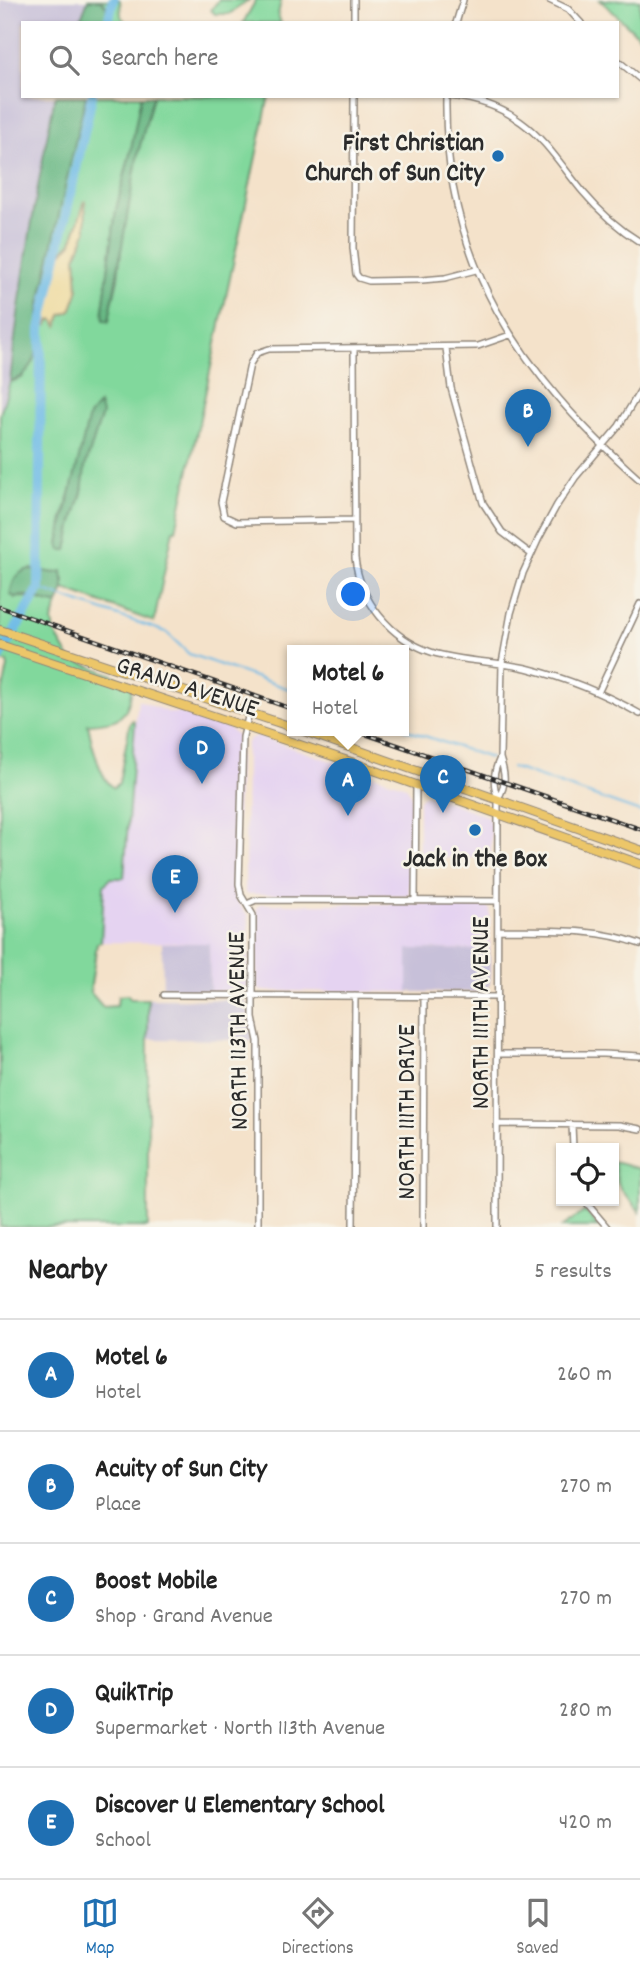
<!DOCTYPE html>
<meta charset="utf-8">
<style>
:root{--surface:#fff;--page:#f6f6f6;--text:#222;--muted:#767676;--line:#e0e0e0;--accent:#1f6fb2}
body{margin:0;font-family:Dekko,sans-serif;background:var(--page);color:var(--text)}
.controls{position:absolute;right:21px;bottom:21px;display:grid;overflow:hidden;border-radius:0px;box-shadow:0 2px 5px #0004}
.controls button{width:63px;height:63px;display:grid;place-items:center;padding:0;border:0;border-bottom:2px solid var(--line);background:var(--surface);color:var(--text);font:35px sans-serif}
.you{position:absolute;left:354px;top:595px;width:24px;height:24px;margin:-18px;border:5px solid #fff;border-radius:50%;background:#1a73e8;box-shadow:0 0 0 10px #1a73e833}
.badge{display:grid;place-items:center;width:46px;height:46px;border-radius:50%;background:var(--accent);color:#fff;font-size:23px;font-weight:700}
.pin{position:absolute;translate:-50% -58px;filter:drop-shadow(0 2px 4px #0008)}
.pin::after{content:'';position:absolute;top:37px;width:24px;height:21px;background:inherit;clip-path:polygon(0 0,100% 0,50% 100%)}
.popup{position:absolute;left:287px;top:645px;width:122px;height:91px;box-sizing:border-box;display:grid;place-content:center;border-radius:0px;background:var(--surface);filter:drop-shadow(0 2px 5px #0005);font-size:23px;white-space:nowrap;color:var(--muted)}
.popup b{font-size:26px;color:var(--text)}
.popup::after{content:'';position:absolute;left:50%;top:100%;margin-left:-14px;border:14px solid transparent;border-top-color:var(--surface)}
.list{margin:0;padding:0;list-style:none}
h2{display:flex;justify-content:space-between;align-items:center;height:91px;margin:0;padding:0 28px;font-size:30px}
h2 small{font-size:23px;font-weight:400;color:var(--muted)}
.list li{display:grid;grid-template-columns:46px 1fr auto;gap:21px;align-items:center;box-sizing:border-box;height:112px;padding:0 28px;border-top:2px solid var(--line)}
.list b{display:block;font-size:26px;white-space:nowrap}
.list p{margin:0;font-size:23px;white-space:nowrap;color:var(--muted)}
.list em{font-size:23px;font-style:normal;color:var(--muted)}
.icon{flex:none;width:38px;height:38px;fill:none;stroke:currentColor;stroke-width:2;stroke-linecap:round;stroke-linejoin:round}
.map{position:relative;flex:none;width:640px;height:1227px;overflow:hidden}
.search{position:absolute;background:var(--surface);box-shadow:0 2px 5px #0004;left:21px;right:21px;top:21px;height:77px;display:flex;align-items:center;gap:18px;box-sizing:border-box;padding:0 24px;border-radius:0px;color:var(--muted);font-size:26px}
.sheet{height:651px;background:var(--surface)}
nav{display:flex;justify-content:space-around;align-items:center;box-sizing:border-box;height:98px;border-top:2px solid var(--line);background:var(--surface);font-size:19px;color:var(--muted)}
nav a{display:grid;justify-items:center;gap:4px}
nav .on{color:var(--accent)}
.map>svg:first-child{display:block}
.built{fill:#e5d3f1}
.industrial{fill:#c7c0d9}
.green{fill:#81d89c;stroke:#568264;stroke-width:2;fill-rule:evenodd}
.forest{fill:#68b884;stroke:#4a7258;stroke-width:2}
.sand{fill:#eeda9e;stroke:#8c8264;stroke-width:2}
.lines{fill:none;stroke-linecap:round;stroke-linejoin:round}
.stream{stroke:#6bbae6;stroke-width:2}
.river{stroke:#6bbae6;stroke-width:10}
.minor-casing{stroke:#90867a;stroke-width:8}
.highway-casing{stroke:#90867a;stroke-width:10}
.minor{stroke:#fff;stroke-width:5}
.highway{stroke:#ecc669;stroke-width:8}
.rail-casing{stroke:#2b2b2b;stroke-width:4.5}
.rail{stroke:#f7f3e8;stroke-width:2;stroke-dasharray:5;stroke-linecap:butt}
.poi-dot{fill:#1f6fb2;stroke:#f7f3e8;stroke-width:2.5}
.labels{text-anchor:middle;stroke-width:5;stroke-linejoin:round;paint-order:stroke}
.poi-label{font-size:26px;font-weight:bold;fill:#2b2b2b;stroke:#f7f3e8;text-anchor:end}
.street-label{font-size:26px;fill:#2b2b2b;stroke:#f7f3e8}
</style>
<div class="map">
<svg width="640" height="1227" viewBox="0 0 640 1227">
<rect width="100%" height="100%" fill="#f7f3e8"/>
<filter id="ink" filterUnits="userSpaceOnUse"><feTurbulence type="fractalNoise" baseFrequency=".0143" numOctaves="2"/><feDisplacementMap in="SourceGraphic" scale="14" xChannelSelector="R" yChannelSelector="G"/><feConvolveMatrix kernelMatrix="1 2 1 2 8 2 1 2 1" color-interpolation-filters="sRGB"/></filter>
<filter id="wash" filterUnits="userSpaceOnUse"><feTurbulence type="fractalNoise" baseFrequency=".00686" numOctaves="4" result="noise"/><feDisplacementMap in="SourceGraphic" scale="28" xChannelSelector="R" yChannelSelector="G"/><feGaussianBlur stdDeviation="1.57" result="paint"/><feColorMatrix in="noise" values="0 0 0 0 0 0 0 0 0 0 0 0 0 0 0 0 0 1.4 0 .05"/><feComposite in="paint" operator="in"/></filter>
<g filter="url(#wash)">
<rect width="100%" height="100%" fill="#f4e2ca"/>
<path class="built" d="M138,700l32,13h11l47,15 9,7 2,6 -4,153 2,7 11,15 1,10 -1,61 -4,4h-34l-1,-48 -108,-1 3,-56 6,-8 14,-1 4,-82z
M257,736l149,50 5,8 -2,101 -164,-1 1,-149 3,-6z
M424,795l8,1 55,20 4,9v33l-72,-1v-57z
M261,904h224l5,6v40l-81,-1 -1,43 -147,-1 -4,-4v-79z"/>
<path class="industrial" d="M0,0h88l-9,23h-56v73h32l-13,64 -25,155 -7,67 -10,33z
M162,943h47l1,48h-47z
M408,949l82,1v34l-7,8h-75z
M148,999l96,1 3,3 6,37 -104,-1z"/>
<path class="green" d="M101,0h19l1,16 5,7h-17l-3,-17z
M219,0h30l-20,14h-14l-4,-4z
M256,0h25l-3,15 3,8h-38z
M600,0h40v37z
M86,96h55l-10,54 -15,60 -13,100 5,11 10,-42 3,-30 17,-96 15,-57h116l-93,434h-3l-19,92 -90,-33v-10l-9,-6 -24,-4 -16,29c19,-3 26,5 43,6l-6,17 2,11 16,27 41,15 21,13c-4,32 -13,35 -44,37 3,17 12,56 26,64l5,-5 11,-60 3,-3 2,3 -11,155h-14l-6,8 -3,56 -4,1 -7,49 13,15 14,-1 1,-10 10,-1 2,4h18v228h-148v-524l8,-36 -1,-5h-7v-247l10,-33 12,-4 15,-25v-33l30,-148zM85,203l1,28 -10,26 2,35 -7,19 -22,10 -2,4 -7,-2 12,-61 19,-19zM102,414l-17,53 -3,25 -9,30 -6,28h-6c-8,-27 29,-108 41,-136z
M614,1162l26,7v43c-16,-22 -24,-19 -26,-50z
M585,1211l14,16h-37z"/>
<path class="forest" d="M88,0h13l5,6 3,17h-30z
M55,96h31c-17,69 -31,138 -46,207 -3,17 1,39 -5,54 -4,13 -12,21 -25,25 10,-96 26,-191 45,-286z
M141,96h12l-15,57 -29,168 -5,-1 -1,-10 13,-100 15,-60z
M99,404l3,10 -17,53 -3,25 -9,30 -6,28h-6l-2,-6 3,-16 27,-112z
M31,569l24,4 7,-2 2,18 -6,15c-11,0 -19,-7 -30,-8 -7,-1 -10,3 -18,-1 2,-13 7,-25 21,-26z"/>
<path class="sand" d="M85,200l1,31 -10,26 2,35 -7,19 -10,4 -3,11 -5,-7 -4,2 -1,4 -8,-2 12,-61 20,-19z"/>
<g class="lines">
<path class="stream" d="M39,589l127,43 23,22 103,36
M404,729l86,29
M511,767l129,45"/>
<path class="river" d="M108,23l5,-23
M0,657l39,-68 2,-261 51,-232"/>
</g>
</g>
<g filter="url(#ink)">
<g class="lines">
<defs>
<path id="minor" d="M354,0v23
M549,0l19,9 13,14
M456,23l7,-23
M617,60l23,19
M354,96l-1,152 3,26 3,4 10,3 53,-1 23,-2 31,-8
M446,96c-3,167 74,277 194,384
M450,96c26,3 50,10 71,26 25,18 42,46 62,70 16,19 36,37 57,50
M446,348l5,40 32,115 19,29 29,22
M354,349l1,209c5,43 35,80 76,94 31,10 64,9 95,16 40,10 79,26 114,46
M354,520l-117,2 -13,-6 -3,-14 29,-138 7,-11 12,-4 209,-3 32,-11
M598,693l42,-89
M249,713l-6,24 -4,147 2,11 12,20v103l5,23v186
M498,798c9,-13 7,-25 2,-40l2,-95 9,-50 12,-40 16,-35 18,-33 18,-27 44,-52 21,-35
M415,901l1,-116
M247,904l9,-4 242,1
M498,930c48,1 96,-3 142,14
M164,995l334,2
M498,1054h105l37,2
M497,1124l122,1 21,4
M572,1125l1,23
M585,1201l22,26
M353,1227l2,-231
M423,1227l1,-230
M497,1227l1,-429c-6,-14 -5,-26 2,-40"/>
<path id="highway" d="M0,630l292,97
M0,645l351,117 289,102
M301,730l339,120"/>
</defs>
<use href="#minor" class="minor-casing"/>
<use href="#highway" class="highway-casing"/>
<use href="#minor" class="minor"/>
<use href="#highway" class="highway"/>
<defs>
<path id="rail" d="M0,607l292,102
M354,730l286,99"/>
</defs>
<use href="#rail" class="rail-casing"/>
<use href="#rail" class="rail"/>
</g>
</g>
<g class="poi-dot">
<circle cx="498" cy="156" r="7"/>
<circle cx="475" cy="830" r="7"/>
</g>
<g class="labels">
<g class="poi-label">
<text x="484" y="150">First Christian<tspan x="484" dy="30">Church of Sun City</tspan></text>
<text x="475" y="866" text-anchor="middle">Jack in the Box</text>
</g>
<g class="street-label">
<text transform="translate(188 685) rotate(18)" y="9">GRAND AVENUE</text>
<text transform="translate(479 1013) rotate(-90)" y="9">NORTH 111TH AVENUE</text>
<text transform="translate(236 1031) rotate(-91)" y="9">NORTH 113TH AVENUE</text>
<text transform="translate(405 1112) rotate(-90)" y="9">NORTH 111TH DRIVE</text>
</g>
</g>
</svg>
<div class="controls">
<button><svg class="icon" aria-label="locate" viewBox="0 0 24 24"><circle cx="12" cy="12" r="6"/><path d="M12 2v4M12 18v4M2 12h4M18 12h4"/></svg></button>
</div>
<div class="you"></div>
<div class="pin badge" style="left:348px;top:816px">A</div>
<div class="popup"><b>Motel 6</b>Hotel</div>
<div class="pin badge" style="left:528px;top:447px">B</div>
<div class="pin badge" style="left:443px;top:813px">C</div>
<div class="pin badge" style="left:202px;top:784px">D</div>
<div class="pin badge" style="left:175px;top:913px">E</div>
<div class="search"><svg class="icon" aria-label="search" viewBox="0 0 24 24"><circle cx="10" cy="10" r="6"/><path d="M15 15l6 6"/></svg>Search here</div>
</div>
<section class="sheet">
<h2>Nearby<small>5 results</small></h2>
<ul class="list">
<li><span class="badge">A</span><div><b>Motel 6</b><p>Hotel</p></div><em>260 m</em></li>
<li><span class="badge">B</span><div><b>Acuity of Sun City</b><p>Place</p></div><em>270 m</em></li>
<li><span class="badge">C</span><div><b>Boost Mobile</b><p>Shop · Grand Avenue</p></div><em>270 m</em></li>
<li><span class="badge">D</span><div><b>QuikTrip</b><p>Supermarket · North 113th Avenue</p></div><em>280 m</em></li>
<li><span class="badge">E</span><div><b>Discover U Elementary School</b><p>School</p></div><em>420 m</em></li>
</ul>
</section>
<nav>
<a class="on"><svg class="icon" aria-label="map" viewBox="0 0 24 24"><path d="M3 6l6-2 6 2 6-2v14l-6 2-6-2-6 2zM9 4v14M15 6v14"/></svg>Map</a>
<a><svg class="icon" aria-label="directions" viewBox="0 0 24 24"><path d="M12 3l9 9-9 9-9-9zM9 14v-3h6M13 9l2 2-2 2"/></svg>Directions</a>
<a><svg class="icon" aria-label="saved" viewBox="0 0 24 24"><path d="M7 4h10v16l-5-4-5 4z"/></svg>Saved</a>
</nav>
